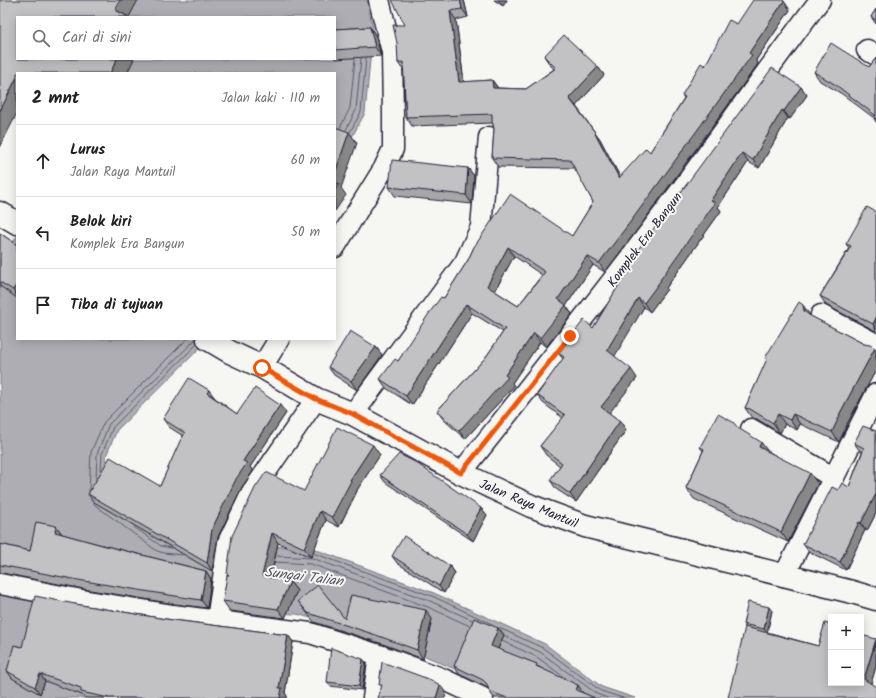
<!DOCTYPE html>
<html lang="id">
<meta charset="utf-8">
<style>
:root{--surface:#fff;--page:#f6f6f6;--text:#222;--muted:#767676;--line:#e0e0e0}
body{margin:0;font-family:Kalam,sans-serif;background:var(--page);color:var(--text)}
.controls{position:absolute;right:12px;bottom:12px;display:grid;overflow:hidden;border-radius:0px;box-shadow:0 2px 10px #0003}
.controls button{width:36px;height:36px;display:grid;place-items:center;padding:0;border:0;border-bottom:1px solid var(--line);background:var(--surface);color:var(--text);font:20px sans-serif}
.stop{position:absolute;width:12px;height:12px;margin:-9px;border:3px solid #ea580c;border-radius:50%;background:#fff}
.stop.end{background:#ea580c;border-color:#fff;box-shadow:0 1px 4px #0008}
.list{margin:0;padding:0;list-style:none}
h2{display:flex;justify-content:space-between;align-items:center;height:52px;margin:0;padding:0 16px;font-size:17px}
h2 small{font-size:13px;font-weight:400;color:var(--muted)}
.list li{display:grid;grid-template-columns:26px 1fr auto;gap:12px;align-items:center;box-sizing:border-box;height:72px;padding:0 16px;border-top:1px solid var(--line)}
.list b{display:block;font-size:15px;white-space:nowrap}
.list p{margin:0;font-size:13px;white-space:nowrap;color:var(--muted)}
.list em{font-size:13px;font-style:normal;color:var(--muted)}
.icon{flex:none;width:22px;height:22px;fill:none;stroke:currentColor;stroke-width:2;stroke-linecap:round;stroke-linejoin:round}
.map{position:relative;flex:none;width:876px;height:698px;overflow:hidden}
.search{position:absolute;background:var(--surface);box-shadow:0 2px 10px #0003;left:16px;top:16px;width:320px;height:44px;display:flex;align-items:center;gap:10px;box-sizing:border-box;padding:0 14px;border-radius:0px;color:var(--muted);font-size:15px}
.panel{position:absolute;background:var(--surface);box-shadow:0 2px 10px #0003;left:16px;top:72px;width:320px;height:268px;border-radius:0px}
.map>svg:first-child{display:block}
.water{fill:#adadb3;stroke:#757583}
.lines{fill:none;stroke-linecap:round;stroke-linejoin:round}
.shore{stroke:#5a5a6b;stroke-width:1}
.minor-casing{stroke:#22223b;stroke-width:23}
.tertiary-casing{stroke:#22223b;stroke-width:25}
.minor{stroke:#f6f6f2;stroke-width:20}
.tertiary{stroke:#f6f6f2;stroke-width:22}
.wall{fill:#a7a7a9;stroke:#22223b;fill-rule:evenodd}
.shaded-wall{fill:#888889;stroke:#22223b}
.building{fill:#c2c2c4;stroke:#22223b;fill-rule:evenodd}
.route{stroke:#ea580c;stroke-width:5}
.labels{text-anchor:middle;stroke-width:4;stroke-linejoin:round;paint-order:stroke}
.street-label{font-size:13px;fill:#22223b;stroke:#f6f6f2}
.water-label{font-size:14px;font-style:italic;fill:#535365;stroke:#f6f6f2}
</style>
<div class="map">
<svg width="876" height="698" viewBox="0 0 876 698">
<rect width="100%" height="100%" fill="#f6f6f2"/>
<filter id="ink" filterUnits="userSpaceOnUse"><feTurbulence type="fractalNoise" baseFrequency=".025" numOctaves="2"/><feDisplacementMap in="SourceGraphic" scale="8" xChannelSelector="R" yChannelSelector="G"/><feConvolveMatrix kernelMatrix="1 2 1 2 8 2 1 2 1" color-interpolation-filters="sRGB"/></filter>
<g filter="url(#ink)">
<path class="water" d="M120,0h247l6,29 -8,84 -30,55v-95h-219l3,-14h216v-42h-215z
M17,236v103h192l-92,91 -11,26 -2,37 61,45 149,11 120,44 111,51 57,43 33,11h-115l-124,-55 -99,-29 -88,-3 53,87h-262v-439z"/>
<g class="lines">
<path class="shore" d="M340,128l10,-20 5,-49
M346,130l10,-20 5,-52
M350,132l11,-20 5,-54
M101,470l1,-16 11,-27 84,-83
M96,480l1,-26 12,-30 87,-85
M89,491l2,-39 13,-30 83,-83
M90,499l5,6 62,46 7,2 18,2
M134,527l27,19 10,2
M313,553l119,43 60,28
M277,556l35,2 118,43 42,19
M275,562l36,2 117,43 42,19
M499,628l44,20 58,43 22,7
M505,636l35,16 57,42 10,4
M502,641l35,16 28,21"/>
<defs>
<path id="minor" d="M867,50l9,5
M335,247l49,-79 9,-19v-34l-1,-63 -13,-52
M821,315l55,29
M262,367l17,-28
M353,414l112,-152 16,-35 8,-90
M751,429l83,49
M461,473c72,-91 145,-182 214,-275 49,-66 95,-133 145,-198
M784,576l92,-182
M0,584l82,16 91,15 137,18 69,22 62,23 42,20
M217,621l11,-79 24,-50 64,-93
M373,698l6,-43"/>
<path id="tertiary" d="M0,213l17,10
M208,339l22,13 32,15 54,32 37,15 108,59 70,33 54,20 267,66 24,7"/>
</defs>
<use href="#minor" class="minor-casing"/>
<use href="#tertiary" class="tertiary-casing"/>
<use href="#minor" class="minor"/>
<use href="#tertiary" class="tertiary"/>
</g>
<path class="wall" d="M464,0l4,17 -12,3 8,62 28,-2 6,8 28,1 28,-20 -4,-4 -6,-9 54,11 6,8 -28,31 24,33 20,38 30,-25 34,-54 -2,-3 23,-29 32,-42 53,-14 -34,50 2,4 -118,162 -35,46 -12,-7 -27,41 6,8 -26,33 -6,-5 -28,41 2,3 -49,53 -22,-20 -6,-8 49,-54 17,-25 -31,-19 -60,92 -26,-17 -6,-9 18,-18 46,-63 24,-38 6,-13 98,-11 21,-34 -18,-34 -77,-1 -6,-9 2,-29 -1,-5v-1l-81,3 -6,-9 -3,-47 -5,-7 7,-38zM514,256l28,19 -24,31 -23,-15z
M494,0h13l-4,6z
M876,9v15l-5,-7z
M370,27l6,9 5,20 -45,3 -1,-1v-29z
M876,58v64l-2,-4 -32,-24 -22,-13 -6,-9 55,-5z
M801,87l6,8 -17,24 -2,-1 -29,50 -11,-6 -30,45 3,4 -55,77 1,1 -17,23 -6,-5 -30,49 23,22 -28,35 11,8 6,9 -50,72 -20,-13 -6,-9 10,-14 -14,-11 -6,-9 23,-28 -20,-15 -6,-8 26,-36 -5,-6 35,-25 29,-48 -3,-5z
M468,168l6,8 -2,28 -77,-8 -6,-9z
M876,212v119l-50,-26 -6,-9 29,-48 -3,-4z
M0,233l17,12v53l-17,-12z
M810,315v1l54,28 11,4 1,1v21l-29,54v1l-8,17 -39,-18 -3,6 -12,-6 -5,9 -23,-14 -5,-1 -7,-10 22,-48 -2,-2z
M376,347l6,8 -25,35 -23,-15 -6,-8z
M215,398l22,16 49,-1 -36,54 3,4 -11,16 -24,50 -6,34 -118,-69 -6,-8 72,-8 23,-50 -14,-9 -6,-8z
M738,428l30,23 50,33 -30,58 -94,-43 -8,-11 17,-37 -3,-4z
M876,431v82l-9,18 -2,-1 -19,40 -37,-18 -6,-8 35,-54 11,-3 13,-35 -2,-1 -6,-8z
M380,455l-23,35v1l-18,36 -13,-7 -15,37 -33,-14 -7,35 19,4 7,9 -12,27 -55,-7 -7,-10 5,-26 76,-84z
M380,475l101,33 6,7 -14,26 -88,-59z
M56,526l6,8 40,11 104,26 5,8 -4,29 -32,-4 -91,-15 -82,-16h-2v-29l30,7z
M392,556l58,10 5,7 -11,20 -47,-30z
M298,601l47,18h87l-9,40 -40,-15 -69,-22z
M75,604l91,15 122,16 5,7 -8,51 2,3v2h-202l-3,-3 -37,-14 -5,13 -28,-16 -5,-7 15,-24z
M772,611l-5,21 51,14 58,-7v28l-5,16 -126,-56 -2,-3z
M498,628l6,7 -6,14 41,18 44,26 11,5h-100l-5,-7 -1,-3 -29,-14 -5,-8z
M366,663l-4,27 -32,-4 -3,-4z"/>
<path class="shaded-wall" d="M120,0h18l-9,17 -14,-7z
M460,0h4l4,17 -6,-8z
M498,0h9l-4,6z
M784,1l6,9 -34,50 2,4 -118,162 -35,46 -6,-9 150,-210z
M450,11l6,9 9,71 -6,-9z
M370,27l6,9 5,20 -6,-9z
M117,59h17l-7,14h-17z
M598,67l6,8 -28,31 -7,-8z
M17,77v36l-17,34v-36z
M492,80l6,9 -5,-1z
M801,87l6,8 -17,24 -6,-8z
M782,110l6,8 -29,50 -6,-8z
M594,131l6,8 25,47 -6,-8z
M349,132l8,11 -16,45 5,7 -11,16v-38z
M742,153l6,9 -30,45 3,4 -55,77 1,1 -17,23 -6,-9 67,-103z
M468,168l6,8 -2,28 -6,-9z
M508,247l6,9 -21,38 -6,-8z
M587,256l6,9 -27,41 6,8 -26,33 -6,-9 18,-39z
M17,284v12l-4,-6z
M638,298l6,9 -31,52 -6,-9z
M466,304l6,9 -60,92 -6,-9z
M803,305l7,10 1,6 -7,-10z
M876,318v11l-3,-5z
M534,333l6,9 -28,41 2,3 -49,53 -6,-8 46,-56z
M376,347l6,8 -25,35 -6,-9z
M875,348l1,1v21l-29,54v1l-8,17 -7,-10 7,-17z
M631,369l6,9 -30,38 -6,-9z
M209,390l6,8 -8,-5z
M280,405l6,8 -36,54 3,4 -11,16 -24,50 -6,34 -5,-8 5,-34 31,-68z
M778,414l7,10 -5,9 -7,-10z
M793,414l7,10 -3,6 -7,-10z
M620,421l6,9 -50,72 -6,-8z
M761,442l8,11 -10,-6z
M373,445l7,10 -23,35v1l-18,36 -7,-10 18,-37z
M810,473l8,11 -30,58 -7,-10z
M876,494v19l-9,18 -6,-8z
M481,508l6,7 -14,26 -6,-7z
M320,511l6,9 -15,37 -7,-9z
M859,522l6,8 -19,40 -6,-8z
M56,526l6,8 -1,7 -6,-9z
M272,533l6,10 -9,42 -7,-9z
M450,566l5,7 -11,20 -5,-7z
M206,571l5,8 -4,29 -6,-8z
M290,582l7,9 -12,27 -7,-9z
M769,607l3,4 -5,22 -3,-4z
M426,610l6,9 -9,40 -6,-9z
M498,628l6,7 -8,18 -5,-7z
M288,635l5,7 -8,51 2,3v2h-7l-1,-10z
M876,641v25l-6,21 -6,-8z
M363,659l3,4 -4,27 -3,-4z
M40,674l5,7 -5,13 -5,-7z
M440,685l6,8 -1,5h-9z
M578,685l5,8 -2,4 -5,-7z"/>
<path class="building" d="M0,0h120l-5,10 14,7h-112v42h100l-7,14h-93v4l-17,34z
M392,0h68l2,9 -12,2 9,71 33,-2 1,8 33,1 30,-21 -12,-12 20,-21 34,32 -29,31 25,33 25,47 27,-30 4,4 35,-55 -3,-2 19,-32 4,3 24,-46 8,4 16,-24h29l2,1 -35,52 3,2 -118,162 -35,46 -12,-7 -29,43 8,6 -26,33 -6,-5 -29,42 3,2 -49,54 -22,-20 49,-54 19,-28 -39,-25 -60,92 -26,-17 15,-20 3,2 32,-49 11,-15 3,1 24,-38 6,-13 36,-53 62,42 21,-34 -23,-42 -78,-2 2,-29 -1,-5 -1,-2v-8l-86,3 -3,-55 -5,1 -1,-20 -4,-18h12zM508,247l37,25 -27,34 -31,-20z
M876,9v11l-5,-3z
M370,27l5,20 -40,3v-21z
M831,43l38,24 7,-9v61l-3,-1 2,-3 -39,-30 -22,-13z
M772,68l29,19 -17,24 -2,-1 -29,50 -11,-7 -31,47 4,3 -55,77h1l-17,23 -6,-5 -31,52 24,19 -30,38 19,14 -50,73 -20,-14 12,-17 -22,-17 25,-31 -28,-20 27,-38 -6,-4 26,-33 9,8 30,-50 -4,-3 59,-79z
M335,127l14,5 -14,41z
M392,160l76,8 -2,27 -77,-8z
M335,182l4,2 -4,6z
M867,207l9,5v106l-3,6 -53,-28 31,-50 -5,-2z
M0,233l17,12v39l-4,6 -13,-8z
M799,302l4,3 1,6 5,4 55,29 6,1 5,3 -36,67h1l-8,17 -39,-18 -3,6 -12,-6 -5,9 -23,-14 -5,-1 22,-49 -2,-1z
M350,331l26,16 -25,34 -23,-14z
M189,378l20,12 -2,3 30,21 18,-26 25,17 -37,56 4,2 -11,16 -24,50 -5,34 -119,-69 22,-37 50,29 20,-45 5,-8 -22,-14z
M718,414l15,8 5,6 23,14 -2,5 51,26 -29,59 -95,-44 18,-39 -4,-2z
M863,426l13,5v63l-15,29 -2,-1 -19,40 -37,-18 29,-57 6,3 4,-7 7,4 15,-39 -10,-5z
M337,427l36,18 -23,35 1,1 -19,36 -12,-6 -16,37 -32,-15 -10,43 28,6 -12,27 -55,-8 4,-26h2l-2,-1 5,-38 23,-48 11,-16 38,19z
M399,454l16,8 66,46 -14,26 -87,-59z
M36,522l20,4 -1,6 47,13 104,26 -5,29 -32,-5 -91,-15 -78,-15v-21l30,7z
M404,536l46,30 -11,20 -47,-30z
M318,585l27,34 6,-24 75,15 -9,40 -41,-15 -68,-22 -10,-12z
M35,596l40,8 91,15 122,16 -9,53h3l-2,10h-171l-28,-6v-4l-41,-14 -5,13 -28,-16 7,-26 8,2z
M748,602l21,5 -5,22 -21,-5z
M474,618l24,10 -7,18 46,18 -1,2 42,19 -2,5 19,8h-88l-18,-7 -2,-7 -4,-4 -29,-14z
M825,623l6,2v58h30v-48l15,4 -12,40 12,8v11h-148l17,-71 73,19z
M331,648l32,11 -4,27 -32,-4z
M382,662l49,18 9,5 -4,13h-58l4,-13h-3z"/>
</g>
<g class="lines" filter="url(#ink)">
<path class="route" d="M262,368l54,31 37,15 108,59 109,-137"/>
</g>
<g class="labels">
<g class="street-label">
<text transform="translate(644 239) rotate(-53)" y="5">Komplek Era Bangun</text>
<text transform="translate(529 503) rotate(23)" y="5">Jalan Raya Mantuil</text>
</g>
<g class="water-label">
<text transform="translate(304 576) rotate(7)" y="5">Sungai Talian</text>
</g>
</g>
</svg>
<div class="controls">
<button>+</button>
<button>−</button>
</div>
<div class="stop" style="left:262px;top:368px"></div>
<div class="stop end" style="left:570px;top:336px"></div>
<div class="search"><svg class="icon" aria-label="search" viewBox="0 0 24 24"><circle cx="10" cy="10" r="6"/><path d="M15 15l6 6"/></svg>Cari di sini</div>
<section class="panel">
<h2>2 mnt<small>Jalan kaki · 110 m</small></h2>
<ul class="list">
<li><svg class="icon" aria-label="ahead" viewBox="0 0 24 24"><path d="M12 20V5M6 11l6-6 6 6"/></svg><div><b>Lurus</b><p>Jalan Raya Mantuil</p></div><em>60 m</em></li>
<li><svg class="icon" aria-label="left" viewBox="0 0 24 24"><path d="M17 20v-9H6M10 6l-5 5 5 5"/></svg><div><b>Belok kiri</b><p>Komplek Era Bangun</p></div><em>50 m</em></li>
<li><svg class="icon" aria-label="arrive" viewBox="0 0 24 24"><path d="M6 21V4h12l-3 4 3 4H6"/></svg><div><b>Tiba di tujuan</b></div></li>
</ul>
</section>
</div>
